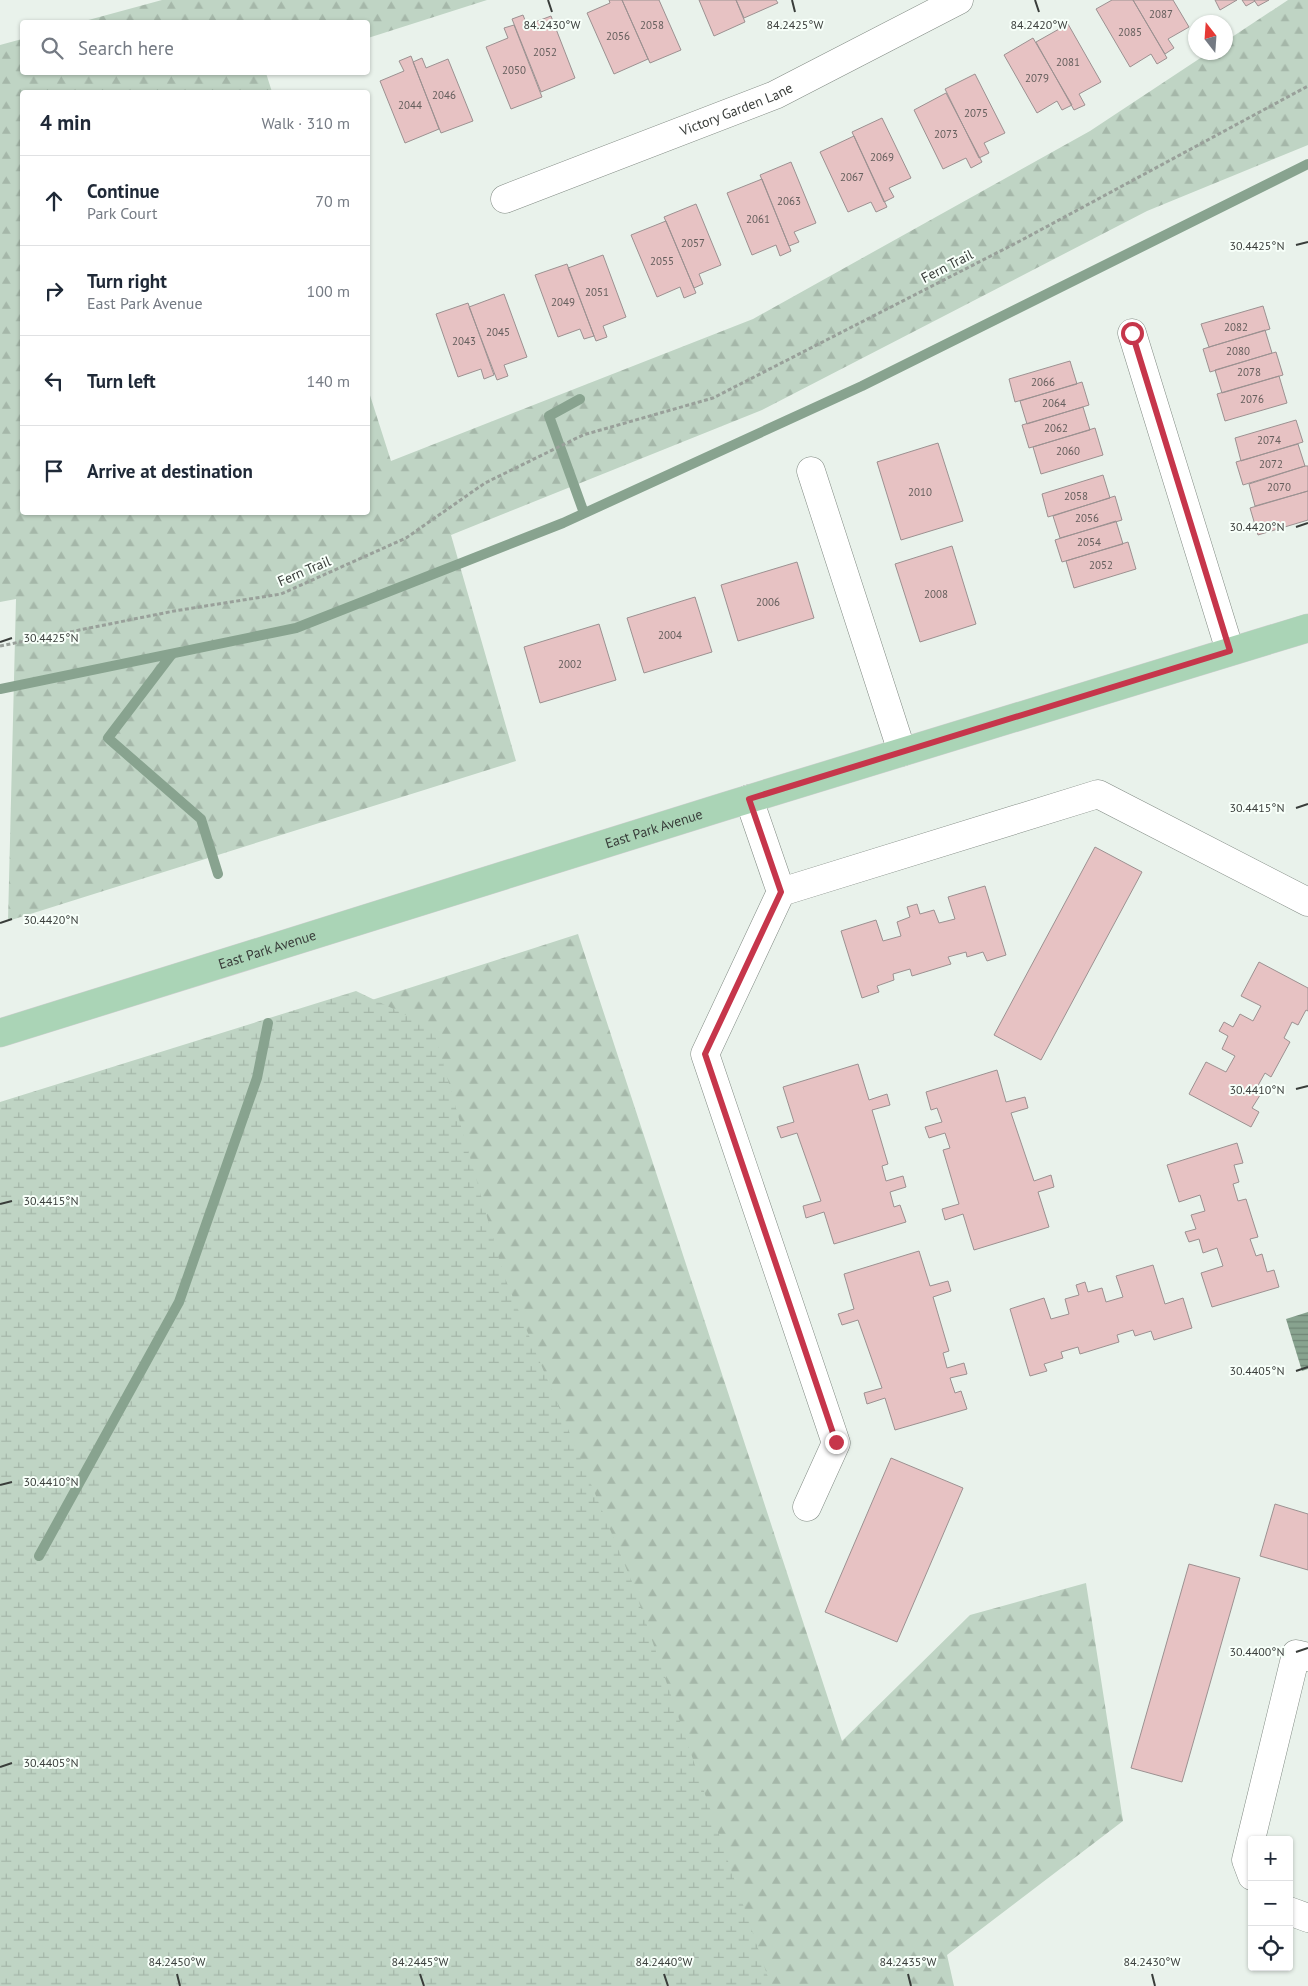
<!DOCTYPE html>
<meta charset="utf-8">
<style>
:root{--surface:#fff;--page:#f6f6f7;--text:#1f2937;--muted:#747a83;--line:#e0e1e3}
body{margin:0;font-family:"PT Sans",sans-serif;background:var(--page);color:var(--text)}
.controls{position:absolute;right:15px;bottom:15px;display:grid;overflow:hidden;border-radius:5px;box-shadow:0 1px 4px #0004}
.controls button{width:45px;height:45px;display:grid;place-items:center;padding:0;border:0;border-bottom:1px solid var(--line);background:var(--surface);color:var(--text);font:25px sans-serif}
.compass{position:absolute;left:1188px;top:15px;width:45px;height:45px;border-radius:50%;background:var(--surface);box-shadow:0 1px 4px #0004;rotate:343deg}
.stop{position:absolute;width:15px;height:15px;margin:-11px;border:4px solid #c6364b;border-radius:50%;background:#fff}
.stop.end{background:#c6364b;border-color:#fff;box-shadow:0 1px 5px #0008}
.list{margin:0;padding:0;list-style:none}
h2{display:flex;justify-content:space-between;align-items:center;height:65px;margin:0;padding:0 20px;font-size:21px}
h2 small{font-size:16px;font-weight:400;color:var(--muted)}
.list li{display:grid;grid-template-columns:32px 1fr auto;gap:15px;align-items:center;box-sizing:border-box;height:90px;padding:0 20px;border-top:1px solid var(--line)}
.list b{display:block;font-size:19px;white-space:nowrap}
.list p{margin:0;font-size:16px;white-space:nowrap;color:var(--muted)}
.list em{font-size:16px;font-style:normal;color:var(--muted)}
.icon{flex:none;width:28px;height:28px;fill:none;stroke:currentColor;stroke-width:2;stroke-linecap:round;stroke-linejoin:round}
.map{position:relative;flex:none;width:1308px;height:1986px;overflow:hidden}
.search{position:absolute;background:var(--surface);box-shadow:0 1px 4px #0004;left:20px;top:20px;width:350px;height:55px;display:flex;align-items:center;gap:12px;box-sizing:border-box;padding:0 18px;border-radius:5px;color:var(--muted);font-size:19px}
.panel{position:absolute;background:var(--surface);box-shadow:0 1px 4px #0004;left:20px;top:90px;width:350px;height:425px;border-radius:5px}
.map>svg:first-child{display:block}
.forest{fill:url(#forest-firs)}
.wetland{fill:url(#wetland-marsh)}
.water{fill:url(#water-rules)}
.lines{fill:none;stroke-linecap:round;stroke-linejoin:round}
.stream{stroke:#88a38f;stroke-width:10}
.building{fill:#e7c2c3;stroke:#9c9191}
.minor-casing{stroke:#818a83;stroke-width:29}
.major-casing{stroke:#cfd0d0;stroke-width:29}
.path{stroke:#99a09a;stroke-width:3;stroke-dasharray:4 2.5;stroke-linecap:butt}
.minor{stroke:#fff;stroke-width:28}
.major{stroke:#aad4b6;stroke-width:28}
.route{stroke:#c6364b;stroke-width:6}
.ticks{fill:none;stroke:#393d3a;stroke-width:2}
.labels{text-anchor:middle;stroke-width:4;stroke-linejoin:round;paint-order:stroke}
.number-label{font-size:11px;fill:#645e5c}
.street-label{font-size:14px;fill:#393d3a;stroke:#f7fff9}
.ticks-label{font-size:12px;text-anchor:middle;fill:#393d3a;stroke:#f7fff9;stroke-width:4;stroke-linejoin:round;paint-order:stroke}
</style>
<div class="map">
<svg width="1308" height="1986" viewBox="0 0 1308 1986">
<defs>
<pattern id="forest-firs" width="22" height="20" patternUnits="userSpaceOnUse" patternTransform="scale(1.25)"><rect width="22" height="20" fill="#bfd4c4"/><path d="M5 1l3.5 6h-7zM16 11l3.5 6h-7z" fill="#a5b7a9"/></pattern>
<pattern id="wetland-marsh" width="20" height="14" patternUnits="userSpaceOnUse" patternTransform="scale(1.25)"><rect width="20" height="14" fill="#bfd4c4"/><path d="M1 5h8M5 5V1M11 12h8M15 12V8" fill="none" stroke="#a5b7a9"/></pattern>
<pattern id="water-rules" width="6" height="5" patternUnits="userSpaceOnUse" patternTransform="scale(1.25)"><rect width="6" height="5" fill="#88a38f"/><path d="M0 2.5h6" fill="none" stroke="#708676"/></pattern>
</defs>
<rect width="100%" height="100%" fill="#e9f2eb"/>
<path class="forest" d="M162,0h325l-119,38v-16h-287z
M1288,0h20v145l-161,66 -385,199 -311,125 65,226 -508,160 8,-322 -16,3v-557l22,-6v33l244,1 6,19h-250v420h346v-123l23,72 362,-142 337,-188 118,-78 18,-1v-11z
M578,934l264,807 128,-126 116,-32 37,238 -176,134 7,31h-954v-867z"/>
<path class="wetland" d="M356,991l77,37 71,248 128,306 139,404h-771v-884z"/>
<path class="water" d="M1308,1312v57l-6,2 -16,-52z"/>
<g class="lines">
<path class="stream" d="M580,399l-31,17 35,97
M172,654l-64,84 93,81 17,55
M0,689l296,-61 267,-105 299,-137 446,-222
M39,1556l140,-254 78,-224 11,-55"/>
</g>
<path class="building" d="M609,0h13l26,59 -34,15 -27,-61 23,-10z
M622,0h37l22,50 -31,13z
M699,0h37l9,22 -31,14z
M736,0h40l2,3 -34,15z
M1112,0h21l34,58 -10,6 -6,-10 -21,13 -34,-58z
M1133,0h40l16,27 -21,12 6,9 -9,6z
M1215,0h22l-17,10z
M1242,0h12l1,1 -9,5z
M1254,0h15l-11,6z
M523,15l4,10 24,-9 24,62 -34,14 -29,-73z
M1068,24l33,58 -22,12 6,11 -11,5 -38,-68z
M514,25l28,72 -31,12 -25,-62 22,-9 -4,-10z
M1033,38l39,67 -10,5 -5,-9 -20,12 -33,-58z
M411,56l28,73 -34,14 -25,-62 24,-10 -5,-10z
M422,58l4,10 22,-9 25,62 -32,12 -28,-71z
M975,74l30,59 -21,10 5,10 -10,5 -34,-69z
M946,93l36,69 -11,6 -5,-10 -23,11 -29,-59z
M882,118l29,60 -22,10 5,9 -10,5 -32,-70z
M854,136l33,71 -11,5 -5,-10 -23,10 -28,-60z
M791,162l25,61 -22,9 5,10 -10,4 -29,-71z
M762,179l29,72 -11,5 -4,-11 -24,10 -25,-62z
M696,204l25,61 -22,9 4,10 -9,4 -30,-71z
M666,221l30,72 -12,5 -4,-11 -23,10 -26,-62z
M603,255l23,62 -23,9 4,11 -11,4 -28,-73z
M567,264l27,72 -10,3 -4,-10 -22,8 -23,-62z
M504,294l23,63 -23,8 4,11 -11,4 -28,-73z
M468,303l26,72 -10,4 -3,-10 -23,8 -22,-63z
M1263,306l7,23 -61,18 -8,-23z
M1265,330l7,23 -62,19 -7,-23z
M1276,352l7,23 -61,18 -7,-23z
M1070,361l7,23 -62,18 -6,-23z
M1279,376l8,27 -62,18 -8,-27z
M1082,382l7,23 -62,19 -7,-23z
M1083,407l7,23 -61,18 -7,-23z
M1296,420l7,22 -62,19 -6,-23z
M1095,428l8,27 -62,19 -8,-27z
M938,443l25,78 -62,19 -24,-78z
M1298,444l7,22 -62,19 -7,-23z
M1305,466h3v25l-53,15 -6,-22z
M1103,475l7,23 -62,19 -6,-23z
M1308,491v29l-50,15 -8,-27z
M1115,496l7,24 -62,18 -7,-22z
M1116,521l7,23 -61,18 -7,-22z
M1128,542l8,27 -62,19 -8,-27z
M952,546l24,78 -56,18 -25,-78z
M797,562l17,56 -76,23 -17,-56z
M695,597l17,55 -68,21 -17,-55z
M599,624l17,56 -76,23 -16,-56z
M1095,847l47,25 -101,188 -47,-25z
M985,886l21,69 -19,6 -4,-9 -16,5 -1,-5 -18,5 3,7 -39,12 -2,-7 -17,5 1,6 -17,6 2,6 -17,6 -21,-67 35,-11 7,21 18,-5 -4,-14 13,-5 -3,-10 10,-3 3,10 14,-4 5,13 16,-4 -7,-22z
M1259,962l49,26v23l-2,-1 -8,15 -6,-3 -8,16 6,4 -19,35 -6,-4 -9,16 6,3 -10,16 7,4 -8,15 -62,-33 17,-32 20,10 9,-16 -13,-7 6,-13 -9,-5 5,-9 9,5 7,-13 13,7 8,-15 -20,-10z
M858,1064l11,36 18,-6 3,11 -18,5 16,54 -6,2 4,15 17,-5 3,11 -16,5 4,15 6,-2 6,17 -72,22 -10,-32 -18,6 -3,-12 18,-5 -24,-68 -16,5 -4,-11 17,-5 -11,-35z
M997,1070l9,32 19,-5 3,11 -17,5 23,68 17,-6 3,12 -16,5 11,35 -75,23 -11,-36 -18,6 -3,-11 17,-5 -16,-54 7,-2 -5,-15 -16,5 -4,-11 17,-5 -5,-14 -6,2 -5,-18z
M1237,1143l6,20 -9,2 5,17 -6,2 5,17 8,-2 12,38 -8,2 6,17 6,-2 5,18 7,-2 5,17 -67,20 -11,-34 22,-7 -6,-18 -14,5 -4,-14 -10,3 -4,-10 11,-3 -5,-14 14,-4 -5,-16 -21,7 -12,-37z
M919,1251l11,35 18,-5 3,10 -18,6 16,54 -6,2 4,15 17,-5 3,11 -17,4 5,15 6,-2 6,18 -72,21 -10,-32 -18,6 -3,-11 18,-5 -24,-68 -16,5 -4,-11 16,-5 -10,-35z
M1153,1265l12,39 18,-6 9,30 -38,12 -3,-9 -16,5 -2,-6 -16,5 2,7 -39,12 -2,-7 -17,5 2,6 -19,6 3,7 -17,5 -20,-67 34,-11 7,21 18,-5 -4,-15 14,-4 -3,-10 9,-3 3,10 14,-4 4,14 17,-5 -7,-21z
M891,1458l72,30 -66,154 -72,-30z
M1275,1504l33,10v56l-48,-14z
M1189,1564l51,14 -58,204 -51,-14z"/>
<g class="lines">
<defs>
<g id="minor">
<path id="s1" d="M505,199l270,-104 184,-95"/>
<path d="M1132,333l98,318"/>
<path d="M811,471l91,281"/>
<path d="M749,799l32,93"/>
<path d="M807,1507l29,-64 -131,-389 76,-162 317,-98 210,108"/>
<path d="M1252,1876l-6,-16 50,-206 12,3"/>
<path d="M1289,1911l19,7"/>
</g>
<g id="major">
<path id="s2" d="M0,1033l726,-227 582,-178"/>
</g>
</defs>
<use href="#minor" class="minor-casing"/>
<use href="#major" class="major-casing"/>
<path class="path" d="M0,646l174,-35 107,-17 125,-56 79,-55 98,-48 130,-37 307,-157 288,-155"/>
<use href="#minor" class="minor"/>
<use href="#major" class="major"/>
</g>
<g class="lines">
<path class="route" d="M836,1442l-131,-388 76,-162 -32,-93 481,-148 -98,-318"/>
</g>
<path class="ticks" d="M548,0l4,12M792,0l3,12M1035,0l4,12M1296,245l12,-3M1296,527l12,-4M0,642l12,-4M1296,808l12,-4M0,923l12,-4M1296,1089l12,-3M0,1204l12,-3M1296,1371l12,-4M0,1485l12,-3M1296,1652l12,-4M0,1767l12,-4M177,1974l3,12M420,1974l4,12M664,1974l4,12M908,1974l3,12M1152,1974l3,12"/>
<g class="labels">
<g class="number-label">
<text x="1161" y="18">2087</text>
<text x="652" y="29">2058</text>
<text x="1130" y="36">2085</text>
<text x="618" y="40">2056</text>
<text x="545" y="56">2052</text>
<text x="1068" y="66">2081</text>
<text x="514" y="74">2050</text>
<text x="1037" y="82">2079</text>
<text x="444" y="99">2046</text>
<text x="410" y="109">2044</text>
<text x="976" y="117">2075</text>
<text x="946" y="138">2073</text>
<text x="882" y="161">2069</text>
<text x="852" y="181">2067</text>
<text x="789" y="205">2063</text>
<text x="758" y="223">2061</text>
<text x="693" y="247">2057</text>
<text x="662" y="265">2055</text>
<text x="597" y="296">2051</text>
<text x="563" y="306">2049</text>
<text x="1236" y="331">2082</text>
<text x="498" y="336">2045</text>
<text x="464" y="345">2043</text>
<text x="1238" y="355">2080</text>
<text x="1249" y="376">2078</text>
<text x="1043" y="386">2066</text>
<text x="1252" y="403">2076</text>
<text x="1054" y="407">2064</text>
<text x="1056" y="432">2062</text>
<text x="1269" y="444">2074</text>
<text x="1068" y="455">2060</text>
<text x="1271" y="468">2072</text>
<text x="1279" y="491">2070</text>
<text x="920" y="496">2010</text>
<text x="1076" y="500">2058</text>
<text x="1087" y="522">2056</text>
<text x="1089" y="546">2054</text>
<text x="1101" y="569">2052</text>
<text x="936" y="598">2008</text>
<text x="768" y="606">2006</text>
<text x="670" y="639">2004</text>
<text x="570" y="668">2002</text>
</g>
<g class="street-label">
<text dy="5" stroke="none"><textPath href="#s1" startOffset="248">Victory Garden Lane</textPath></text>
<text transform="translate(947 266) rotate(-27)" y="5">Fern Trail</text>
<text transform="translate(304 571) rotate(-23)" y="5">Fern Trail</text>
<text dy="5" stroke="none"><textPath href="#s2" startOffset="685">East Park Avenue</textPath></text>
<text dy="5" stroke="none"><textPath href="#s2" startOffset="280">East Park Avenue</textPath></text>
</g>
</g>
<g class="ticks-label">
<text x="552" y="29">84.2430°W</text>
<text x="795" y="29">84.2425°W</text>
<text x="1039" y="29">84.2420°W</text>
<text x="1257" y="250">30.4425°N</text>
<text x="1257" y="531">30.4420°N</text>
<text x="51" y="642">30.4425°N</text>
<text x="1257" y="812">30.4415°N</text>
<text x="51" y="924">30.4420°N</text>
<text x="1257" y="1094">30.4410°N</text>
<text x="51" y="1205">30.4415°N</text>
<text x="1257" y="1375">30.4405°N</text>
<text x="51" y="1486">30.4410°N</text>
<text x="1257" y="1656">30.4400°N</text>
<text x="51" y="1767">30.4405°N</text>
<text x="177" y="1966">84.2450°W</text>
<text x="420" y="1966">84.2445°W</text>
<text x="664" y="1966">84.2440°W</text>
<text x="908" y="1966">84.2435°W</text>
<text x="1152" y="1966">84.2430°W</text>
</g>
</svg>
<div class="controls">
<button>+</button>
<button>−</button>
<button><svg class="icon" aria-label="locate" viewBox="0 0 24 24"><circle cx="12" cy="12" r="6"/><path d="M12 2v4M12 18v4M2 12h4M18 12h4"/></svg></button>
</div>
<svg class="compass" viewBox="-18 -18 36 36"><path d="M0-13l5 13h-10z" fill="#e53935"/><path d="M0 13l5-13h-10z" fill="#747a83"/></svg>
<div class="stop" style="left:1132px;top:333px"></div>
<div class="stop end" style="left:836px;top:1442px"></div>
<div class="search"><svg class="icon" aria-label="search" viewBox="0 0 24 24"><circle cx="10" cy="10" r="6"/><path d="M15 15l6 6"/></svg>Search here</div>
<section class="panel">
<h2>4 min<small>Walk · 310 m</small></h2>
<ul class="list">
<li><svg class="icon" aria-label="ahead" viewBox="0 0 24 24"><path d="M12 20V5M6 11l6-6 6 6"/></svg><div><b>Continue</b><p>Park Court</p></div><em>70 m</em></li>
<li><svg class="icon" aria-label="right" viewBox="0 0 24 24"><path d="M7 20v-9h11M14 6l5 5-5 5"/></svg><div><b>Turn right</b><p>East Park Avenue</p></div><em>100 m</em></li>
<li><svg class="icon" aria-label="left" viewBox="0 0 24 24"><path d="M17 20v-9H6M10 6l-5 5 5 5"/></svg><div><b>Turn left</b></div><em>140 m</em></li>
<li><svg class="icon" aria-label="arrive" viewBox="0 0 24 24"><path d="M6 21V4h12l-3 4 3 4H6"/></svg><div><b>Arrive at destination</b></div></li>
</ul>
</section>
</div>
